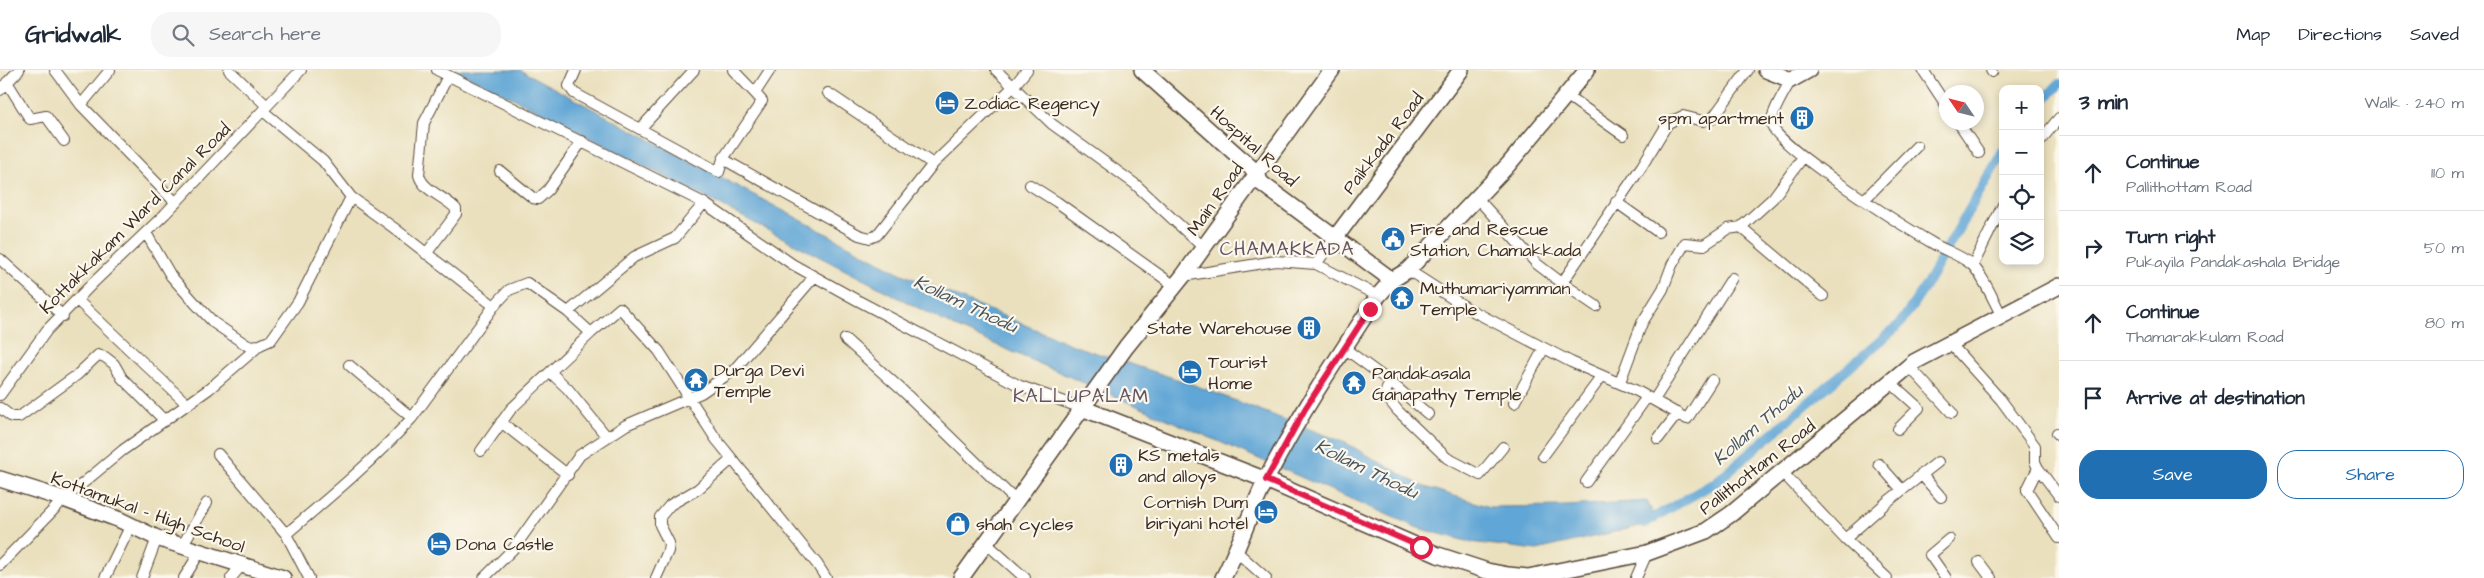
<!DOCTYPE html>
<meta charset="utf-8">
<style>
:root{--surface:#fff;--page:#f6f6f7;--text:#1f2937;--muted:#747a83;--line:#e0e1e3;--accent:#1f6fb2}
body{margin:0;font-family:"Architects Daughter",sans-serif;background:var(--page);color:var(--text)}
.controls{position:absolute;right:15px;top:15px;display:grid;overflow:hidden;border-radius:10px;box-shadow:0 2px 8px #0003}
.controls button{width:45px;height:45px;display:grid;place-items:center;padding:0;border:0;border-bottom:1px solid var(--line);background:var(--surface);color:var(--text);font:25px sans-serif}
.compass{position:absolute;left:1939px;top:15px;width:45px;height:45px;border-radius:50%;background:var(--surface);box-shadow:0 2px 8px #0003;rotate:305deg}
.stop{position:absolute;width:15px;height:15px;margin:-11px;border:4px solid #e11d48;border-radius:50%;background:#fff}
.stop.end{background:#e11d48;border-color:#fff;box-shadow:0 1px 5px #0008}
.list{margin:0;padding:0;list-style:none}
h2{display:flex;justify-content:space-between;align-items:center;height:65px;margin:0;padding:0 20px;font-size:21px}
h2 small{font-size:16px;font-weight:400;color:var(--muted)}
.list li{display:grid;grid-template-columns:32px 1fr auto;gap:15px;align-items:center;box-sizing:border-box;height:75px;padding:0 20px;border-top:1px solid var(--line)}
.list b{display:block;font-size:19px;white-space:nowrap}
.list p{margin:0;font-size:16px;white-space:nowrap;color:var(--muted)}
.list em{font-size:16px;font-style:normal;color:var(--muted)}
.actions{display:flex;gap:10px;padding:15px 20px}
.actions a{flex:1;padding:11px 0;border:1px solid var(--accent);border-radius:20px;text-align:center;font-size:18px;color:var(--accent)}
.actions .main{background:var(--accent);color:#fff}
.icon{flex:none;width:28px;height:28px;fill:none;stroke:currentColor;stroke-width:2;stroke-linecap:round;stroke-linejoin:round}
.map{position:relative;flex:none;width:2059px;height:508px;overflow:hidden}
header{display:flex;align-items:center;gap:30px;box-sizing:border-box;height:70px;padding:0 25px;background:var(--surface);border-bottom:1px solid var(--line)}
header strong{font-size:24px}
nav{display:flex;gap:28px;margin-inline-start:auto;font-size:18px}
.search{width:350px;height:45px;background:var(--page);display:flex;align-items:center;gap:12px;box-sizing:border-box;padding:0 18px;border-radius:20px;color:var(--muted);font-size:19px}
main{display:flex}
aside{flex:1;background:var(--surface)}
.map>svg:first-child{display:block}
.water{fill:#60a6d6;stroke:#4e687a}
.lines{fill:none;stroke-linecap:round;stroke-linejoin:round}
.canal{stroke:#60a6d6;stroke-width:10}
.street-casing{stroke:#554536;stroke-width:12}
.secondary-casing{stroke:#554536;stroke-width:18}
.street{stroke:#fff;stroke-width:10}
.secondary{stroke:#fff;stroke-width:15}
.route{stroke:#e11d48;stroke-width:6}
.labels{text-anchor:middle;stroke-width:4.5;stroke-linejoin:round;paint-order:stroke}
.poi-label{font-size:18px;fill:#3b2a1e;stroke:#fbf7ec;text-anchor:start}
.street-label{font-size:18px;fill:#3b2a1e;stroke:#fbf7ec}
.neighbourhood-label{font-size:19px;letter-spacing:1px;fill:#635463;stroke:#fbf7ec}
.water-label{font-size:19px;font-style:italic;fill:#48555e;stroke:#fbf7ec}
</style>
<header>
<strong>Gridwalk</strong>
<div class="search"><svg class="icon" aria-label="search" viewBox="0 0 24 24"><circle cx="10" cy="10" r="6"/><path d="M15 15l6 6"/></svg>Search here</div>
<nav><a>Map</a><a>Directions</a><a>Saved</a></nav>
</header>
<main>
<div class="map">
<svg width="2059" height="508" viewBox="0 0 2059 508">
<rect width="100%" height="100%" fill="#fbf7ec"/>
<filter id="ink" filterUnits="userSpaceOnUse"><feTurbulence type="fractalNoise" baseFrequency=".02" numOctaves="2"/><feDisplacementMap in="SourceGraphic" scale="10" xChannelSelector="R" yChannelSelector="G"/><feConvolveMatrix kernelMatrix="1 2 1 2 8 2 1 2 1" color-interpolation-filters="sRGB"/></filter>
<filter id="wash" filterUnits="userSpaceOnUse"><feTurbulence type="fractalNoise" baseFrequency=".0096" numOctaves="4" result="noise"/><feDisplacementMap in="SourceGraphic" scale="20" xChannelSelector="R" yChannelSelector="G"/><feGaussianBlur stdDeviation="1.12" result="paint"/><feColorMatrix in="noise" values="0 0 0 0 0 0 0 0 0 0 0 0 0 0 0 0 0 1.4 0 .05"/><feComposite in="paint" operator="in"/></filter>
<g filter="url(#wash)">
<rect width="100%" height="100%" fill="#eae0bd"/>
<path class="water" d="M454,0h66l380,203 178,74 111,36 157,60 76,43 68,21 76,-1 81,-5 10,21 -120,28 -67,-8 -52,-14 -463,-201 -436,-226z"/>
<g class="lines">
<path class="canal" d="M2040,34l19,-20
M1644,453l72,-41 184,-158 25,-37 78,-136"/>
</g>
</g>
<g filter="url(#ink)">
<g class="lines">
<defs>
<path id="street" d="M55,0l26,35 95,98
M229,0l38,36
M437,0l267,133 88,61 63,35 165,87 62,22
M576,0l-7,16 5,7 145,79 4,-13 136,76 11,3 7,-3 56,-71 79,-76 15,-18
M733,0l22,23
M996,0l56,54 83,60 69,64
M1923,0l23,35
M1991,0l1,2
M1791,10c-5,9 -22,36 -19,45 5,22 136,104 162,119 12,7 26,11 37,20 11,9 23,38 31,52
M7,12l23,37 16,-3 18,25
M0,20l19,-20
M828,23l105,71
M1566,25l57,40
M81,35l29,-35
M263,41l60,50 28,36 43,31 100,78 -82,112c-39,43 -82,79 -126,116
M1958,52l21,31
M641,58l53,-58
M2040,71l19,-23
M723,89l39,-58 -7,-8 15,-23
M500,101l33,27 5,1 10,-9 34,-49
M1030,115l27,17 118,84
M1477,128l60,66 25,19 80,-117 26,-43 15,-7 20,5 9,-2 36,-49
M1864,130l53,-54
M1616,132l42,30
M1741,157l82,69
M146,163l25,43 24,27 19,20 34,23 12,-1 11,-5 27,-38 53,-105
M426,184l30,-40v-5c-10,-12 -33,-18 -37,-34l5,-52 24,-47
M0,189l63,57
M1316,194l19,-26
M1973,195l30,-60
M1408,200l59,38 104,54 66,29 50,28 25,-39
M1183,206l93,-15 40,3 62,32
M1562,213l34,23
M77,230l111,105
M494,236l15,-16 18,-7 41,29 23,21 29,-25 39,43 57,88 101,125 9,14
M568,242l66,-55 41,-19 29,-35
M845,269l58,52 113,110
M1949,272l52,58 34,46v16l3,6 -11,22 32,48
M1344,278l45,33 -4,14 13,16 49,47 33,17 23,-28
M349,295l63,53
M1909,296l43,47
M550,302l18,17 39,48
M1389,311l39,33
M1620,312l22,-59 21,-34 9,-24 13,-22 19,2 24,-16 13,-2 32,-29 30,-41
M1890,312l29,26 -21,21
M0,325l47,-65 46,-47 72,-69 136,-144
M1654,330l78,-122
M1514,333l30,-55
M0,338l12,9h7l58,-42 21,-20 7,2 9,7 8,14 43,43
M501,352l67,53
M2057,363l2,2
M1658,369l20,-26
M481,381l30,-42 80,-76
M218,384l68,80 23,44
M1543,386l59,-80
M1879,394l23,26
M2038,398l21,28
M1782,402l63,67 42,39
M1921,404l20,23
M1586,412l61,-85
M1845,469l42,-37 51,-40
M986,473l39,35
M182,476l25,-43
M1237,482l29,26
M1979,492l12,16
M0,495l64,-66 59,-49 86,-61 51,-44
M105,508l26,-53
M142,508l15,-40
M184,508l16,-26
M231,508l10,-12
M484,508l30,-30 66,-93 46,-30 75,-32 33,-23 80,-93
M656,508l12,-27 1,-8 -9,-18v-8l10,-12 28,-16 34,-30
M1636,508l11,-25
M1946,508l-16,-23 19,-16"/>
<path id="secondary" d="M1142,0l114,102 5,11 131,97
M1766,0l25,10 18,-10
M1335,168l126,-168
M1082,338l184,72 172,75 49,16 21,4 20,2 119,-24 59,-22 25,-17 183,-152 145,-76
M0,409l64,20 56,21 37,18 126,40
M961,508l165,-231 57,-71 149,-206
M1223,508c18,-34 28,-70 46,-104 32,-62 71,-120 109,-178l14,-16 16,-10 100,-105 79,-95"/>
</defs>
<use href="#street" class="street-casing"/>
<use href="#secondary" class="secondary-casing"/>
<use href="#street" class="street"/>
<use href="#secondary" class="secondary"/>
</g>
</g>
<g class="lines" filter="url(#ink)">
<path class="route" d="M1370,239l-65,100 -39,71 155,67"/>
</g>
<defs>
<symbol id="hotel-disc" viewBox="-11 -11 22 22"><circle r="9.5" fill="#1f6fb2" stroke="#fbf7ec"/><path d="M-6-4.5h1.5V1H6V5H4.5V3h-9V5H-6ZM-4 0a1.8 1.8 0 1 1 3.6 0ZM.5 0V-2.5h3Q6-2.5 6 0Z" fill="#fff"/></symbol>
<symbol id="building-disc" viewBox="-11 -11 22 22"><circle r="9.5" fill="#1f6fb2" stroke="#fbf7ec"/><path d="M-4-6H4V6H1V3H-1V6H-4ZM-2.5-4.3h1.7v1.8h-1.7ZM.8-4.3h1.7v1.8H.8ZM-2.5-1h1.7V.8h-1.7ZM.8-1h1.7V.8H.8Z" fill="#fff"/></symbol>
<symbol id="civic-disc" viewBox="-11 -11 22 22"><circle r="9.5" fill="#1f6fb2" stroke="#fbf7ec"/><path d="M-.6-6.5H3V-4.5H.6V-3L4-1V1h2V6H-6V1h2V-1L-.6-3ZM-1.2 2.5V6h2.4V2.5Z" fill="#fff"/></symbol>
<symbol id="temple-disc" viewBox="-11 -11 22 22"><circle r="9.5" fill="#1f6fb2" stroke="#fbf7ec"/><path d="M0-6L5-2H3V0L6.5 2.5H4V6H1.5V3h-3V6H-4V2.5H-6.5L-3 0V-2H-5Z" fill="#fff"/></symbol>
<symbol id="shop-disc" viewBox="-11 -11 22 22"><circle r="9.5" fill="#1f6fb2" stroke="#fbf7ec"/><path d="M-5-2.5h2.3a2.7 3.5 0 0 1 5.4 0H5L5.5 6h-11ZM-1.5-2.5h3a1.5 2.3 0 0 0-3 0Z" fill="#fff"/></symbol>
</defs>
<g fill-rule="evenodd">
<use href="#hotel-disc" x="933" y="19" width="28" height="28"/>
<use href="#building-disc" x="1788" y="34" width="28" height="28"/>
<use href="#civic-disc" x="1379" y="155" width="28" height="28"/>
<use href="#temple-disc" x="1388" y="214" width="28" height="28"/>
<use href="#building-disc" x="1295" y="244" width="28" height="28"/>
<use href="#hotel-disc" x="1176" y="288" width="28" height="28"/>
<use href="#temple-disc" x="682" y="296" width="28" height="28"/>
<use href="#temple-disc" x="1340" y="299" width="28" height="28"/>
<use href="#building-disc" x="1107" y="381" width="28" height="28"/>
<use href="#hotel-disc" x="1252" y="428" width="28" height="28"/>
<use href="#shop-disc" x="944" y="440" width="28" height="28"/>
<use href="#hotel-disc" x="425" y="460" width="28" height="28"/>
</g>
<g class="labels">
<g class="poi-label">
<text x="964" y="39">Zodiac Regency</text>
<text x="1784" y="54" text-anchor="end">spm apartment</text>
<text x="1410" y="165">Fire and Rescue<tspan x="1410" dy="21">Station, Chamakkada</tspan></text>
<text x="1420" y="224">Muthumariyamman<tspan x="1420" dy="21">Temple</tspan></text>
<text x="1292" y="264" text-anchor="end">State Warehouse</text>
<text x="1208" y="298">Tourist<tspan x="1208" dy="21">Home</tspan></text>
<text x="714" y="306">Durga Devi<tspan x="714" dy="21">Temple</tspan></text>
<text x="1372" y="309">Pandakasala<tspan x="1372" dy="21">Ganapathy Temple</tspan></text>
<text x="1138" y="391">KS metals<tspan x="1138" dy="21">and alloys</tspan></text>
<text x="1248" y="438" text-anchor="end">Cornish Dum<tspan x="1248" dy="21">biriyani hotel</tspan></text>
<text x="976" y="460">shah cycles</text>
<text x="456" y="480">Dona Castle</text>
</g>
<g class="street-label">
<text transform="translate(1383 73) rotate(-53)" y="6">Paikkada Road</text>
<text transform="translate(1254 76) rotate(42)" y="6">Hospital Road</text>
<text transform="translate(1215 129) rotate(-55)" y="6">Main Road</text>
<text transform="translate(135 148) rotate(-45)" y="6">Kottakkakam Ward Canal Road</text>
<text transform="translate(1757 397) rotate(-38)" y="6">Pallithottam Road</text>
<text transform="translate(148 442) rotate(20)" y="6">Kottamukal - High School</text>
</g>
<g class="neighbourhood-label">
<text x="1287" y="185">CHAMAKKADA</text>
<text x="1081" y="332">KALLUPALAM</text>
</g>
<g class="water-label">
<text transform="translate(966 233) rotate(25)" y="7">Kollam Thodu</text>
<text transform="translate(1757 354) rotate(-41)" y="7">Kollam Thodu</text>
<text transform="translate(1367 398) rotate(26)" y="7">Kollam Thodu</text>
</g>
</g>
</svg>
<div class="controls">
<button>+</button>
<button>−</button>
<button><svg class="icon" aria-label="locate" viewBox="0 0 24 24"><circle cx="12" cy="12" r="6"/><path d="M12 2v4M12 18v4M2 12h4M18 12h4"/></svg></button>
<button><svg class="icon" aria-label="layers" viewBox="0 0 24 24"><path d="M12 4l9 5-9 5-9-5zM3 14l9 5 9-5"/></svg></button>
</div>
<svg class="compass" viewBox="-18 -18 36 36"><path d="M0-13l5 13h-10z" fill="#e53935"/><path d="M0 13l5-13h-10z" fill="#747a83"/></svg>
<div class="stop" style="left:1421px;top:477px"></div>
<div class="stop end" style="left:1370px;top:239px"></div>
</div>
<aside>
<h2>3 min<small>Walk · 240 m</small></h2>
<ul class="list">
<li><svg class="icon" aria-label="ahead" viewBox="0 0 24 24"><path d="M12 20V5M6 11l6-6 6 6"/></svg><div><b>Continue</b><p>Pallithottam Road</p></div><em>110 m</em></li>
<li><svg class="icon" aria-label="right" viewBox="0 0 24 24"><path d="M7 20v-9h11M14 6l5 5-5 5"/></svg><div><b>Turn right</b><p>Pukayila Pandakashala Bridge</p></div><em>50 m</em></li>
<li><svg class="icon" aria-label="ahead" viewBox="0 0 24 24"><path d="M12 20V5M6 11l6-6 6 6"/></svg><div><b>Continue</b><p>Thamarakkulam Road</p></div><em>80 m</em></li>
<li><svg class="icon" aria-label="arrive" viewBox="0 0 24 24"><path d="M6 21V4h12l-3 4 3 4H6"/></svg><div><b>Arrive at destination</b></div></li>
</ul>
<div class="actions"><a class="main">Save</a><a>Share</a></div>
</aside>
</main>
